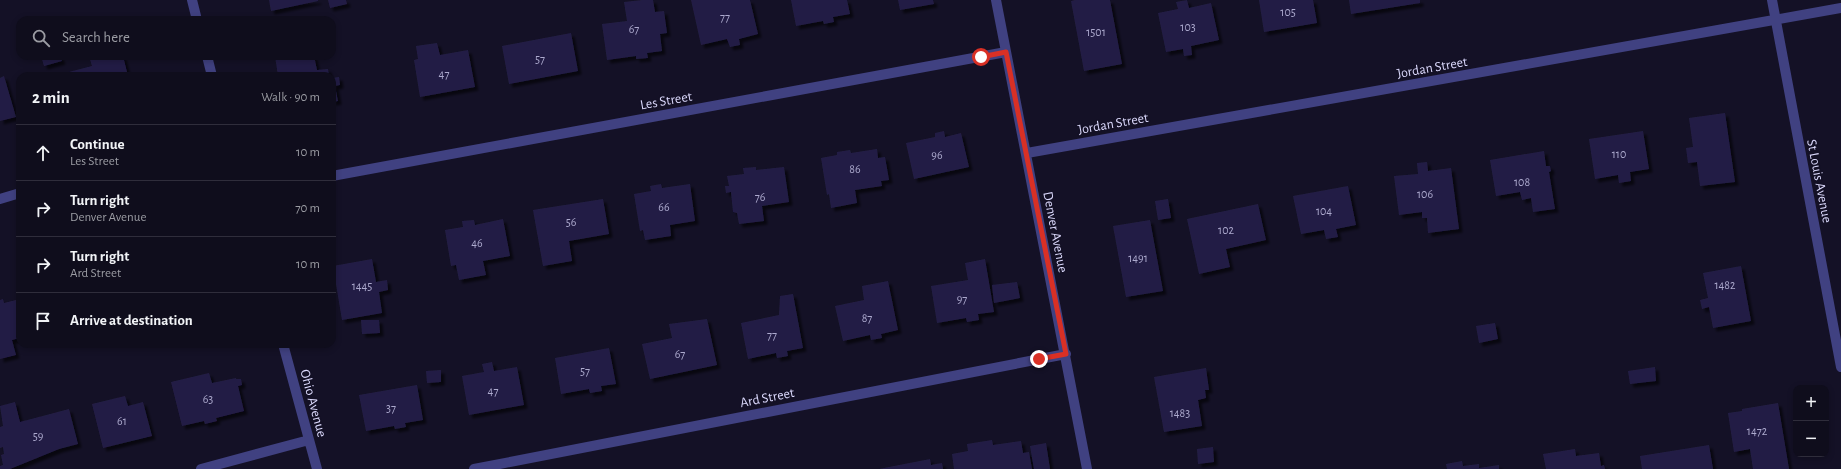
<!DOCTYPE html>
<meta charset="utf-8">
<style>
:root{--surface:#0f0d1c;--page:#1d1b29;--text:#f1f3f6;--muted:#9b9ca3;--line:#2f2d3b}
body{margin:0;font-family:"Alegreya Sans",sans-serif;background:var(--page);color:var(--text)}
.controls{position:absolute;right:12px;bottom:12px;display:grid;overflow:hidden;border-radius:8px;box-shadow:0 2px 6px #0003}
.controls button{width:36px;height:36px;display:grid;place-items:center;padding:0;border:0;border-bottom:1px solid var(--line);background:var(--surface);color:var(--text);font:20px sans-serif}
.stop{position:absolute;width:12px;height:12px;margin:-9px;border:3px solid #d93025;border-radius:50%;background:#fff}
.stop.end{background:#d93025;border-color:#fff;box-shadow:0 1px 4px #0008}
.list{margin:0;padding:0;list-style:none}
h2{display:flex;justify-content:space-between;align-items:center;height:52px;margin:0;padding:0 16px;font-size:17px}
h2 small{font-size:13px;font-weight:400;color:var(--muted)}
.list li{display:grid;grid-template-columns:26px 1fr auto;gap:12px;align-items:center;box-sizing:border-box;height:56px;padding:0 16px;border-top:1px solid var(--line)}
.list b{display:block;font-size:15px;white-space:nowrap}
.list p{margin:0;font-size:13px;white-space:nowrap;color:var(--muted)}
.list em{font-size:13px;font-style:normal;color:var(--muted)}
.icon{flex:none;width:22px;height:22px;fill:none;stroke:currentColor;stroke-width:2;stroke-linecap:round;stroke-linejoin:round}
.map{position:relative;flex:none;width:1841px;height:469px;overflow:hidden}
.search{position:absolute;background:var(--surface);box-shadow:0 2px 6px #0003;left:16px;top:16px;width:320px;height:44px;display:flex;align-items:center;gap:10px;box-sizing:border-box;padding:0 14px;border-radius:12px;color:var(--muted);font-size:15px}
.panel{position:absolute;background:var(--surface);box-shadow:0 2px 6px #0003;left:16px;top:72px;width:320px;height:276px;border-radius:12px}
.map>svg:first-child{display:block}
.building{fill:#241f45;filter:url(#shadow)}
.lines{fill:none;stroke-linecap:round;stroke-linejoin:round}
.street{stroke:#404181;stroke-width:10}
.route{stroke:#d93025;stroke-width:5}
.labels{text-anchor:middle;stroke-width:3;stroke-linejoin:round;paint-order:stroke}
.number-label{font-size:12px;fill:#adaace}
.street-label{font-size:14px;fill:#dbd9fc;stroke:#141126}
</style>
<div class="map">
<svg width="1841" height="469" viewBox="0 0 1841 469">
<defs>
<filter id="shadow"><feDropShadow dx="3.5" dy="3.5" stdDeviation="1" flood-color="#0009"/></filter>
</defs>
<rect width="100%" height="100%" fill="#141126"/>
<path class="building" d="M269,0h49v1l-47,10z
M328,0h18l1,4 -17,4z
M642,0h11l2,12 9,-1 3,22 -7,1 2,17 -15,2 1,5 -12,1v-3l-29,4 -5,-36 25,-3 -3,-19z
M691,0h59l8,34 -19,5 1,6 -10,2 -3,-8 -26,6z
M791,0h56l3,14 -17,3 1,5 -10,2 -1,-3 -27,5z
M898,0h35l1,4 -34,6z
M1075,0h35l12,64 -38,7 -13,-70z
M1187,0l2,8 22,-5 8,37 -28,6 1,9 -8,1 -1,-7 -17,3 -8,-39 20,-4 -2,-7z
M1259,0h54l4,23 -53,9z
M1349,0h71v3l-69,11z
M571,33l7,38 -69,13 -7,-38z
M437,43l3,12 28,-5 7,37 -55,10 -6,-37 4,-1 -2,-13z
M41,56h19l2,5 -18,5z
M89,56h34l5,20h-58l-1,-4 23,-6z
M275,56h39l3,14 11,-1 1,7h-51z
M4,76l12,41 -16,4v-43z
M339,77l1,8 -5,1 3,15 -6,1v-24z
M1725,113l10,69 -35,4 -3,-24 -9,1 -2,-15 7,-1 -4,-29z
M944,131l1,6 16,-4 8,34 -55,12 -8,-36 29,-6v-4z
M1643,131l6,38 -19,3 1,9 -12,2 -1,-8 -23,4 -6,-40z
M877,149l1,9 7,-1 4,23 -8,1 1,5 -27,4 2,13 -26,5 -2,-14 -2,1 -6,-37 16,-3v-3l13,-2 1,3z
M1544,151l2,15h4l1,5 -2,1 6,37 -22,3 -2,-14 -9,2 -2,-8 -24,4 -6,-36z
M1427,162l1,9 23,-3 8,61 -31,4 -1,-15h-5v-6l-23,3 -5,-39 24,-2 -1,-11z
M756,167v3l28,-3 5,35 -27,4 2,15 -25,3 -2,-11 -4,-1 -2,-20 -5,1 -1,-7h4l-2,-10 17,-2 -1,-6z
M661,184l1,4 28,-4 5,37 -25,4 1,11 -26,4 -2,-10 -3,1 -6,-37 17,-3 -1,-5z
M1348,186l8,39 -20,4 2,8 -12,2 -2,-9 -23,4 -8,-38z
M603,199l6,35 -40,7 3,20 -29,5 -10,-56z
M1168,199l3,19 -13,2 -3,-19z
M1258,204l8,36 -40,9 4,18 -31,7 -12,-55z
M503,219l7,37 -27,5 3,14 -27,5 -3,-15 -5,1 -6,-36 18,-3 -1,-6 12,-1 1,5z
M1150,220l13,71 -37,6 -13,-71z
M372,259l4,23 11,-2 1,10 -9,2 3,21 -40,7 -9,-54z
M985,259l9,53 -16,2 1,6 -12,2 -1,-4 -29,5 -6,-37 37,-6 -3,-17z
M1741,266l10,55 -38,7 -4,-21 -7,2 -2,-9 8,-2 -5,-25z
M888,281l10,49 -17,4 1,4 -11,2 -1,-5 -27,6 -8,-35 29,-6 -2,-14z
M1017,282l3,16 -26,5 -2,-18z
M793,294l10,54 -16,3 1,5 -11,2 -1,-5 -28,6 -7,-36 38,-8 1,-19z
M3,299l1,4 16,-4v39l-8,2 4,15 -16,4v-59z
M707,319l10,46 -67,14 -8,-35 30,-6 -3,-14z
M361,320h18l1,13 -18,1z
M1495,323l3,16 -19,4 -3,-17z
M609,348l7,36 -15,2 1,5 -12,2 -1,-4 -28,5 -6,-36z
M492,362l2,9 23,-4 7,38 -55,10 -7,-39 22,-4 -2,-8z
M1655,367l1,14 -26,3 -2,-13z
M1206,368l3,22h-4l1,8 -8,2 4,26 -38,6 -10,-55z
M441,370v12l-14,1 -1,-12z
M209,373l3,10 24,-5v1h5l1,6 -4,1 6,25 -28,7 1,3 -12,3 -1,-3 -22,5 -11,-44z
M417,385l6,35 -18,3 1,4 -11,2 -1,-3 -28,5 -7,-36z
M125,396l3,10 15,-4 9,34 -49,12 -11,-44z
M15,402l5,20 49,-13 9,35 -19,5 -49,20h-10v-3l3,-1 -2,-10 3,-1 -1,-7 -3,1v-21l3,-1 -3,-20z
M1778,403l11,66h-36l-3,-20 -16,3 -6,-39 14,-2v-2z
M992,440l1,5 28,-4 2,12 6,-1 3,17h-78l-2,-15 16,-3 -1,-7z
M1046,443l4,26h-16l-4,-23z
M1709,445l4,24h-71l-2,-13z
M1213,447l1,15 -16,2 -1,-15z
M1575,449l1,7 23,-3 2,13 3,-1 1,4h-59l-3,-15z
M930,459l1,6 11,-2 1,6h-64z
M1462,461l1,5 16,-2v4l20,-3v4h-52l-1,-5z"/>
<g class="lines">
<path class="street" d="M192,0l5,20
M996,0l91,469
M1772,0l69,367
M207,56l5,20
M1027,153l814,-145
M332,176l674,-124
M0,199l20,-6
M283,344l34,125
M201,469l108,-29
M474,469l592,-115"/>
</g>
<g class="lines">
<path class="route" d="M981,57l25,-5 60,302 -27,5"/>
</g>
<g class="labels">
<g class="number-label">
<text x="1288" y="16">105</text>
<text x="725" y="21">77</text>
<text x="1188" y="31">103</text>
<text x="634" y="33">67</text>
<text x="1096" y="36">1501</text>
<text x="540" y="63">57</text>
<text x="444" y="78">47</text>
<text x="1619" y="158">110</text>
<text x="937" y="159">96</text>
<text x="855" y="173">86</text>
<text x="1522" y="186">108</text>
<text x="1425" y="198">106</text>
<text x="760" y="201">76</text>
<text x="664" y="211">66</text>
<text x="1324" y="215">104</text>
<text x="571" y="226">56</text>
<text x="1226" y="234">102</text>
<text x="477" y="247">46</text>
<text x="1138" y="262">1491</text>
<text x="1725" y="289">1482</text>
<text x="362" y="290">1445</text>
<text x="962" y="303">97</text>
<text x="867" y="322">87</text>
<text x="772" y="339">77</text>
<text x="680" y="358">67</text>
<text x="585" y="375">57</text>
<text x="493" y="395">47</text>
<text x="208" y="403">63</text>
<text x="391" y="412">37</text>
<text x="1180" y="417">1483</text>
<text x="122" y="425">61</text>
<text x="1757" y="435">1472</text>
<text x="38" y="440">59</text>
</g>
<g class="street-label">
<text transform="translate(1432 67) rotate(-10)" y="5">Jordan Street</text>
<text transform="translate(666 100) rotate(-10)" y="5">Les Street</text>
<text transform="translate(1113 123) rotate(-10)" y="5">Jordan Street</text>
<text transform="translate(1820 181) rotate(79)" y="5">St Louis Avenue</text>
<text transform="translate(1056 232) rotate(79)" y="5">Denver Avenue</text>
<text transform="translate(767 397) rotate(-11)" y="5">Ard Street</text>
<text transform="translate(314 403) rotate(75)" y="5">Ohio Avenue</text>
</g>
</g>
</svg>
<div class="controls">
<button>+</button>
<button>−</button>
</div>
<div class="stop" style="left:981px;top:57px"></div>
<div class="stop end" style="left:1039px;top:359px"></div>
<div class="search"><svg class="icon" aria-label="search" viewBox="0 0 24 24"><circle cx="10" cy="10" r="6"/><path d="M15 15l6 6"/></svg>Search here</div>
<section class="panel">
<h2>2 min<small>Walk · 90 m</small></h2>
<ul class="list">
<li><svg class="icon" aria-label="ahead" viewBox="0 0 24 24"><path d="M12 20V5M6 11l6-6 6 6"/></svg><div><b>Continue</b><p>Les Street</p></div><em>10 m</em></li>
<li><svg class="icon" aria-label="right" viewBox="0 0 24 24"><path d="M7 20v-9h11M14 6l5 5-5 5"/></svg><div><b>Turn right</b><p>Denver Avenue</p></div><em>70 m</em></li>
<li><svg class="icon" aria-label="right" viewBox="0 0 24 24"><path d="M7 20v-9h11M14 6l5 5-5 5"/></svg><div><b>Turn right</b><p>Ard Street</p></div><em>10 m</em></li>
<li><svg class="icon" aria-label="arrive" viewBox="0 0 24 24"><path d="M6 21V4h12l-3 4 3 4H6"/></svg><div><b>Arrive at destination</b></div></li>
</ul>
</section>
</div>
